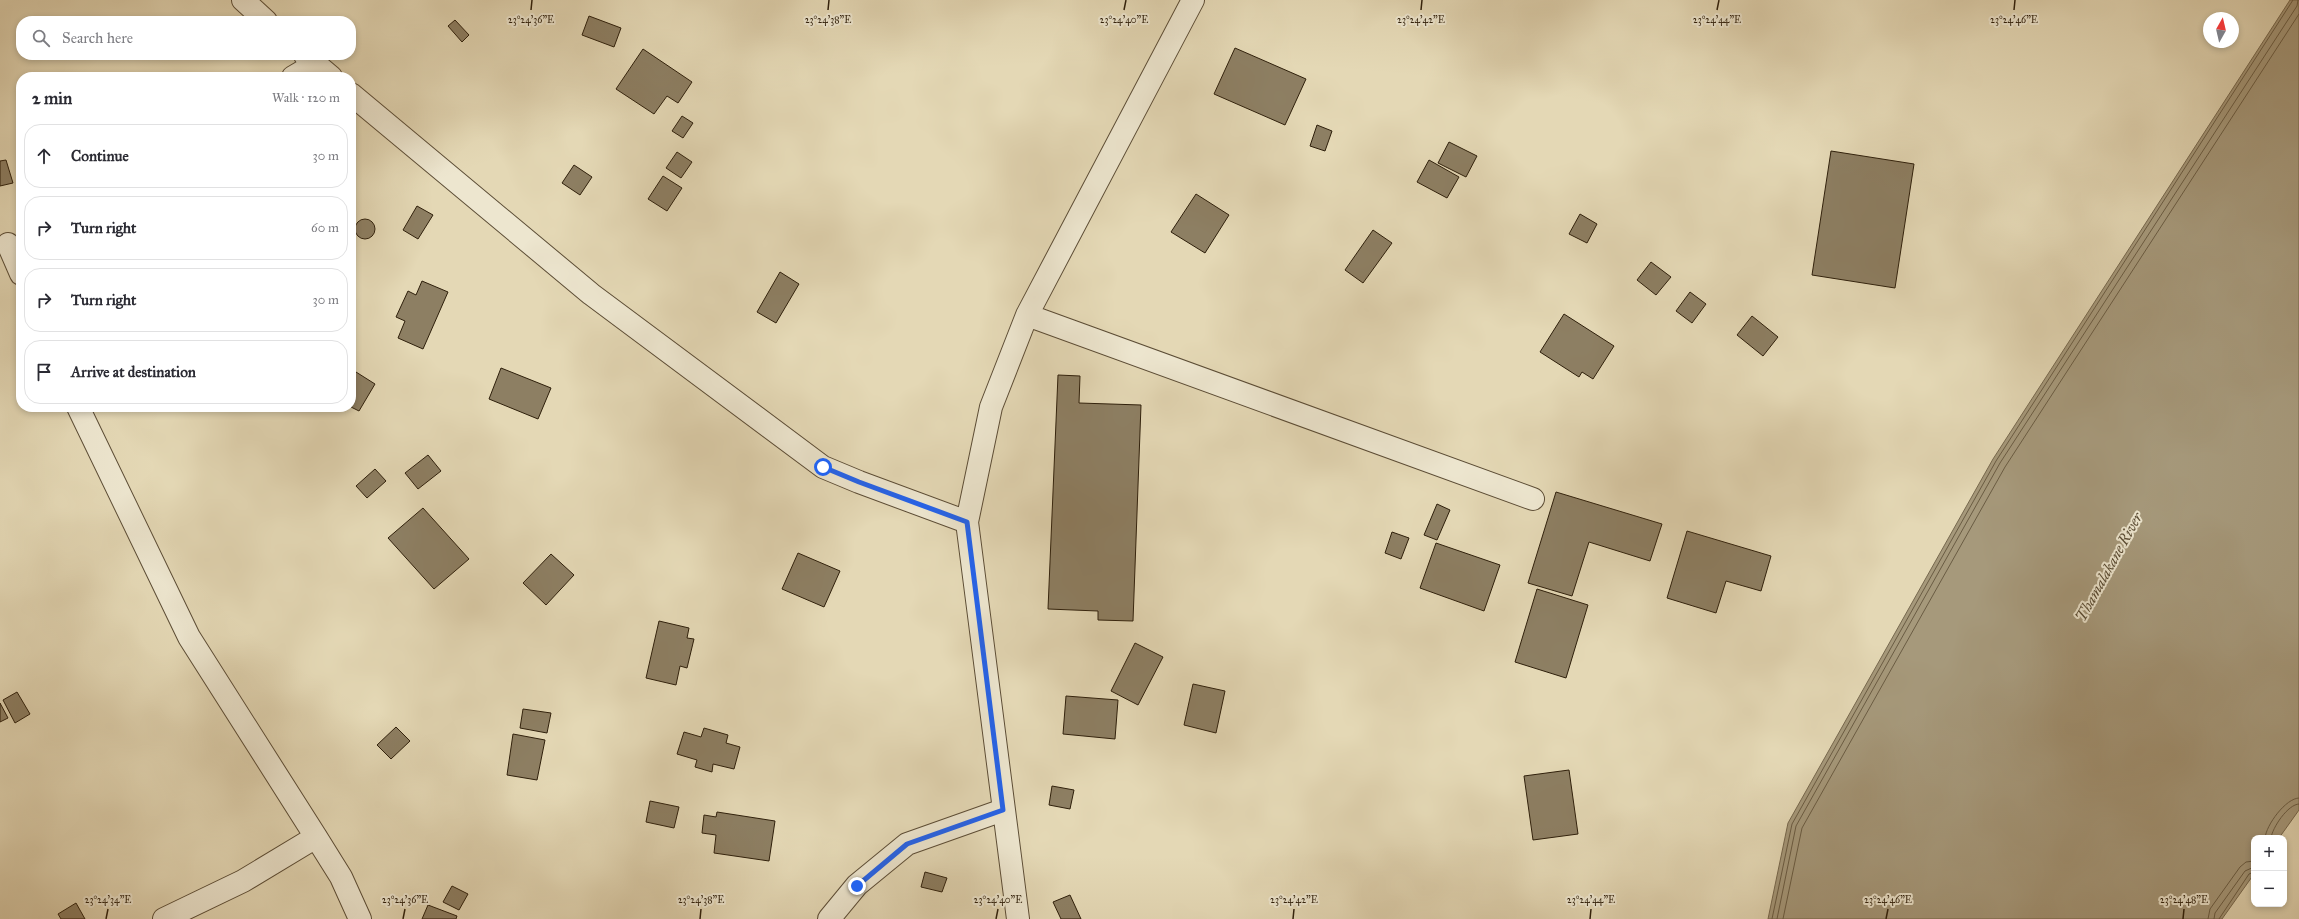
<!DOCTYPE html>
<meta charset="utf-8">
<style>
:root{--surface:#fff;--page:#f7f7f7;--text:#2b2b33;--muted:#7c7c81;--line:#e1e1e2}
body{margin:0;font-family:"IM FELL Great Primer",serif;background:var(--page);color:var(--text)}
.controls{position:absolute;right:12px;bottom:12px;display:grid;overflow:hidden;border-radius:8px;box-shadow:0 2px 6px #0003}
.controls button{width:36px;height:36px;display:grid;place-items:center;padding:0;border:0;border-bottom:1px solid var(--line);background:var(--surface);color:var(--text);font:20px sans-serif}
.compass{position:absolute;left:2203px;top:12px;width:36px;height:36px;border-radius:50%;background:var(--surface);box-shadow:0 2px 6px #0003;rotate:8deg}
.stop{position:absolute;width:12px;height:12px;margin:-9px;border:3px solid #2563eb;border-radius:50%;background:#fff}
.stop.end{background:#2563eb;border-color:#fff;box-shadow:0 1px 4px #0008}
.list{margin:0;padding:0;list-style:none}
h2{display:flex;justify-content:space-between;align-items:center;height:52px;margin:0;padding:0 16px;font-size:17px}
h2 small{font-size:13px;font-weight:400;color:var(--muted)}
.list li{display:grid;grid-template-columns:26px 1fr auto;gap:12px;align-items:center;box-sizing:border-box;height:64px;margin:0 8px 8px;padding:0 8px;border:1px solid var(--line);border-radius:16px}
.list b{display:block;font-size:15px;white-space:nowrap}
.list em{font-size:13px;font-style:normal;color:var(--muted)}
.icon{flex:none;width:22px;height:22px;fill:none;stroke:currentColor;stroke-width:2;stroke-linecap:round;stroke-linejoin:round}
.map{position:relative;flex:none;width:2299px;height:919px;overflow:hidden}
.search{position:absolute;background:var(--surface);box-shadow:0 2px 6px #0003;left:16px;top:16px;width:340px;height:44px;display:flex;align-items:center;gap:10px;box-sizing:border-box;padding:0 14px;border-radius:16px;color:var(--muted);font-size:15px}
.panel{position:absolute;background:var(--surface);box-shadow:0 2px 6px #0003;left:16px;top:72px;width:340px;height:340px;border-radius:16px}
.map>svg:first-child{display:block}
.water{fill:#a6997b;stroke:#76684e}
.lines{fill:none;stroke-linecap:round;stroke-linejoin:round}
.shore{stroke:#6a5c43;stroke-width:1}
.building{fill:#8d7f63;stroke:#2e1f0b}
.minor-casing{stroke:#5c4d36;stroke-width:24}
.minor{stroke:#ede6cf;stroke-width:22}
.route{stroke:#2563eb;stroke-width:5}
.ticks{fill:none;stroke:#2e1f0b;stroke-width:1.5}
.labels{text-anchor:middle;stroke-width:4;stroke-linejoin:round;paint-order:stroke}
.water-label{font-size:15px;font-style:italic;fill:#584a32;stroke:#ede6cf}
.ticks-label{font-size:10px;text-anchor:middle;fill:#2e1f0b;stroke:#ede6cf;stroke-width:4;stroke-linejoin:round;paint-order:stroke}
</style>
<div class="map">
<svg width="2299" height="919" viewBox="0 0 2299 919">
<rect width="100%" height="100%" fill="#e4d8b5"/>
<filter id="stains"><feTurbulence type="fractalNoise" baseFrequency=".005" numOctaves="4"/><feColorMatrix values="0 0 0 0 .2 0 0 0 0 .09 0 0 0 0 .02 0 0 0 .5 -.17"/></filter>
<radialGradient id="worn" r=".72"><stop offset=".6" stop-color="#630" stop-opacity="0"/><stop offset="1" stop-color="#630" stop-opacity=".3"/></radialGradient>
<path class="water" d="M2290,0h9v810l-20,28h-25v36l-32,45h-454l20,-96 205,-364z"/>
<g class="lines">
<path class="shore" d="M2265,838c1,-13 21,-40 34,-40
M2271,838c1,-10 17,-34 28,-34
M1772,919l20,-95 204,-363 297,-461
M1777,919l19,-93 204,-363 297,-457 1,-6
M1783,919l19,-91 203,-361 294,-453
M2208,919l2,-10 30,-42 6,-5 8,-1
M2214,919l1,-6 30,-42 9,-4
M2219,919l30,-45 5,-2"/>
</g>
<path class="building" d="M589,16l32,12 -7,19 -32,-12z
M455,20l14,15 -7,7 -14,-16z
M1235,48l71,31 -21,46 -71,-31z
M643,49l49,33 -14,21 -11,-7 -13,18 -38,-25z
M682,116l11,7 -10,15 -11,-7z
M1317,125l15,6 -7,20 -15,-5z
M1449,142l28,14 -11,21 -28,-14z
M1831,151l83,13 -19,124 -83,-13z
M677,152l15,10 -11,16 -15,-10z
M6,160l7,23 -13,3v-25z
M1429,160l30,17 -12,21 -30,-16z
M574,165l18,12 -12,18 -18,-12z
M663,176l19,12 -15,23 -19,-12z
M1196,194l33,21 -24,38 -34,-21z
M417,206l16,9 -15,24 -15,-9z
M1580,214l17,10 -10,19 -18,-9z
M355 229a10 10 0 1 1 20 0a10 10 0 1 1-20 0Z
M1373,230l19,13 -29,40 -18,-13z
M1651,262l20,15 -15,18 -19,-15z
M780,272l19,12 -23,39 -19,-11z
M422,281l26,11 -25,57 -25,-11 7,-17 -9,-4 12,-26 8,4z
M1690,292l16,12 -14,19 -16,-12z
M1564,314l50,32 -21,33 -11,-7 -3,5 -39,-25z
M1752,316l26,21 -15,19 -26,-21z
M501,368l50,20 -13,31 -49,-20z
M356,372l19,12 -16,27 -8,-4v-26z
M1058,375l22,1 -1,27 62,2 -8,216 -35,-1v-9l-50,-2z
M428,455l13,16 -23,18 -13,-16z
M375,469l11,12 -19,17 -11,-12z
M1556,492l106,32 -12,37 -61,-19 -17,54 -44,-13z
M1437,504l13,6 -13,30 -13,-5z
M423,508l46,51 -35,30 -46,-51z
M1687,531l84,25 -10,35 -35,-10 -10,32 -49,-15z
M1392,532l17,6 -8,21 -16,-6z
M1436,543l64,22 -16,46 -64,-23z
M798,553l42,18 -16,36 -42,-18z
M551,554l23,21 -28,30 -23,-22z
M1537,589l51,16 -22,73 -51,-16z
M659,621l30,7 -2,10 7,1 -7,29 -7,-2 -4,19 -30,-7z
M1135,643l28,14 -25,48 -27,-14z
M1193,684l32,7 -9,42 -32,-8z
M17,692l13,22 -15,9 -12,-23z
M1066,696l52,4 -3,39 -52,-5z
M0,703l8,15 -8,4z
M523,709l28,4 -4,20 -27,-5z
M396,727l14,14 -19,18 -14,-14z
M704,728l24,7 -2,8 14,4 -6,22 -21,-5 -1,8 -17,-5 2,-7 -20,-6 7,-22 17,5z
M513,734l32,6 -8,40 -30,-5z
M1569,770l9,64 -45,6 -9,-64z
M1052,786l22,4 -4,19 -21,-4z
M650,801l29,6 -5,21 -28,-6z
M717,812l58,9 -6,40 -55,-8 2,-18 -14,-2 2,-18 12,2z
M925,872l22,6 -5,14 -21,-5z
M452,886l16,8 -9,16 -16,-8z
M1070,895l11,24h-20l-8,-17z
M76,903l9,16h-24l-3,-5z
M428,905l29,11 -1,3h-34z"/>
<g class="lines">
<defs>
<path id="minor" d="M243,0l23,21
M305,55l26,22
M293,77l22,-13
M351,94l240,200 232,173 36,15 108,40
M8,244l13,30
M1027,315l506,184
M78,407l111,230 127,200 25,40 19,42
M164,919l79,-38 73,-44
M829,919l28,-34 50,-41 96,-34
M1018,919l-51,-397 24,-115 36,-92 166,-315"/>
</defs>
<use href="#minor" class="minor-casing"/>
<use href="#minor" class="minor"/>
</g>
<g class="lines">
<path class="route" d="M823,467l36,15 108,40 36,288 -96,34 -50,42"/>
</g>
<path class="ticks" d="M531,10l1,-10M828,10l1,-10M1124,10l2,-10M1421,10l1,-10M1717,10l2,-10M2014,10l1,-10M106,919l2,-10M403,919l2,-10M700,919l1,-10M996,919l2,-10M1293,919l1,-10M1590,919l1,-10M1886,919l2,-10M2183,919l1,-10"/>
<g class="labels">
<g class="water-label">
<text transform="translate(2109 567) rotate(-61)" y="5">Thamalakane River</text>
</g>
</g>
<g class="ticks-label">
<text x="531" y="23">23°24'36"E</text>
<text x="828" y="23">23°24'38"E</text>
<text x="1124" y="23">23°24'40"E</text>
<text x="1421" y="23">23°24'42"E</text>
<text x="1717" y="23">23°24'44"E</text>
<text x="2014" y="23">23°24'46"E</text>
<text x="108" y="903">23°24'34"E</text>
<text x="405" y="903">23°24'36"E</text>
<text x="701" y="903">23°24'38"E</text>
<text x="998" y="903">23°24'40"E</text>
<text x="1294" y="903">23°24'42"E</text>
<text x="1591" y="903">23°24'44"E</text>
<text x="1888" y="903">23°24'46"E</text>
<text x="2184" y="903">23°24'48"E</text>
</g>
<rect width="100%" height="100%" filter="url(#stains)"/>
<rect width="100%" height="100%" fill="url(#worn)"/>
</svg>
<div class="controls">
<button>+</button>
<button>−</button>
</div>
<svg class="compass" viewBox="-18 -18 36 36"><path d="M0-13l5 13h-10z" fill="#e53935"/><path d="M0 13l5-13h-10z" fill="#7c7c81"/></svg>
<div class="stop" style="left:823px;top:467px"></div>
<div class="stop end" style="left:857px;top:886px"></div>
<div class="search"><svg class="icon" aria-label="search" viewBox="0 0 24 24"><circle cx="10" cy="10" r="6"/><path d="M15 15l6 6"/></svg>Search here</div>
<section class="panel">
<h2>2 min<small>Walk · 120 m</small></h2>
<ul class="list">
<li><svg class="icon" aria-label="ahead" viewBox="0 0 24 24"><path d="M12 20V5M6 11l6-6 6 6"/></svg><div><b>Continue</b></div><em>30 m</em></li>
<li><svg class="icon" aria-label="right" viewBox="0 0 24 24"><path d="M7 20v-9h11M14 6l5 5-5 5"/></svg><div><b>Turn right</b></div><em>60 m</em></li>
<li><svg class="icon" aria-label="right" viewBox="0 0 24 24"><path d="M7 20v-9h11M14 6l5 5-5 5"/></svg><div><b>Turn right</b></div><em>30 m</em></li>
<li><svg class="icon" aria-label="arrive" viewBox="0 0 24 24"><path d="M6 21V4h12l-3 4 3 4H6"/></svg><div><b>Arrive at destination</b></div></li>
</ul>
</section>
</div>
